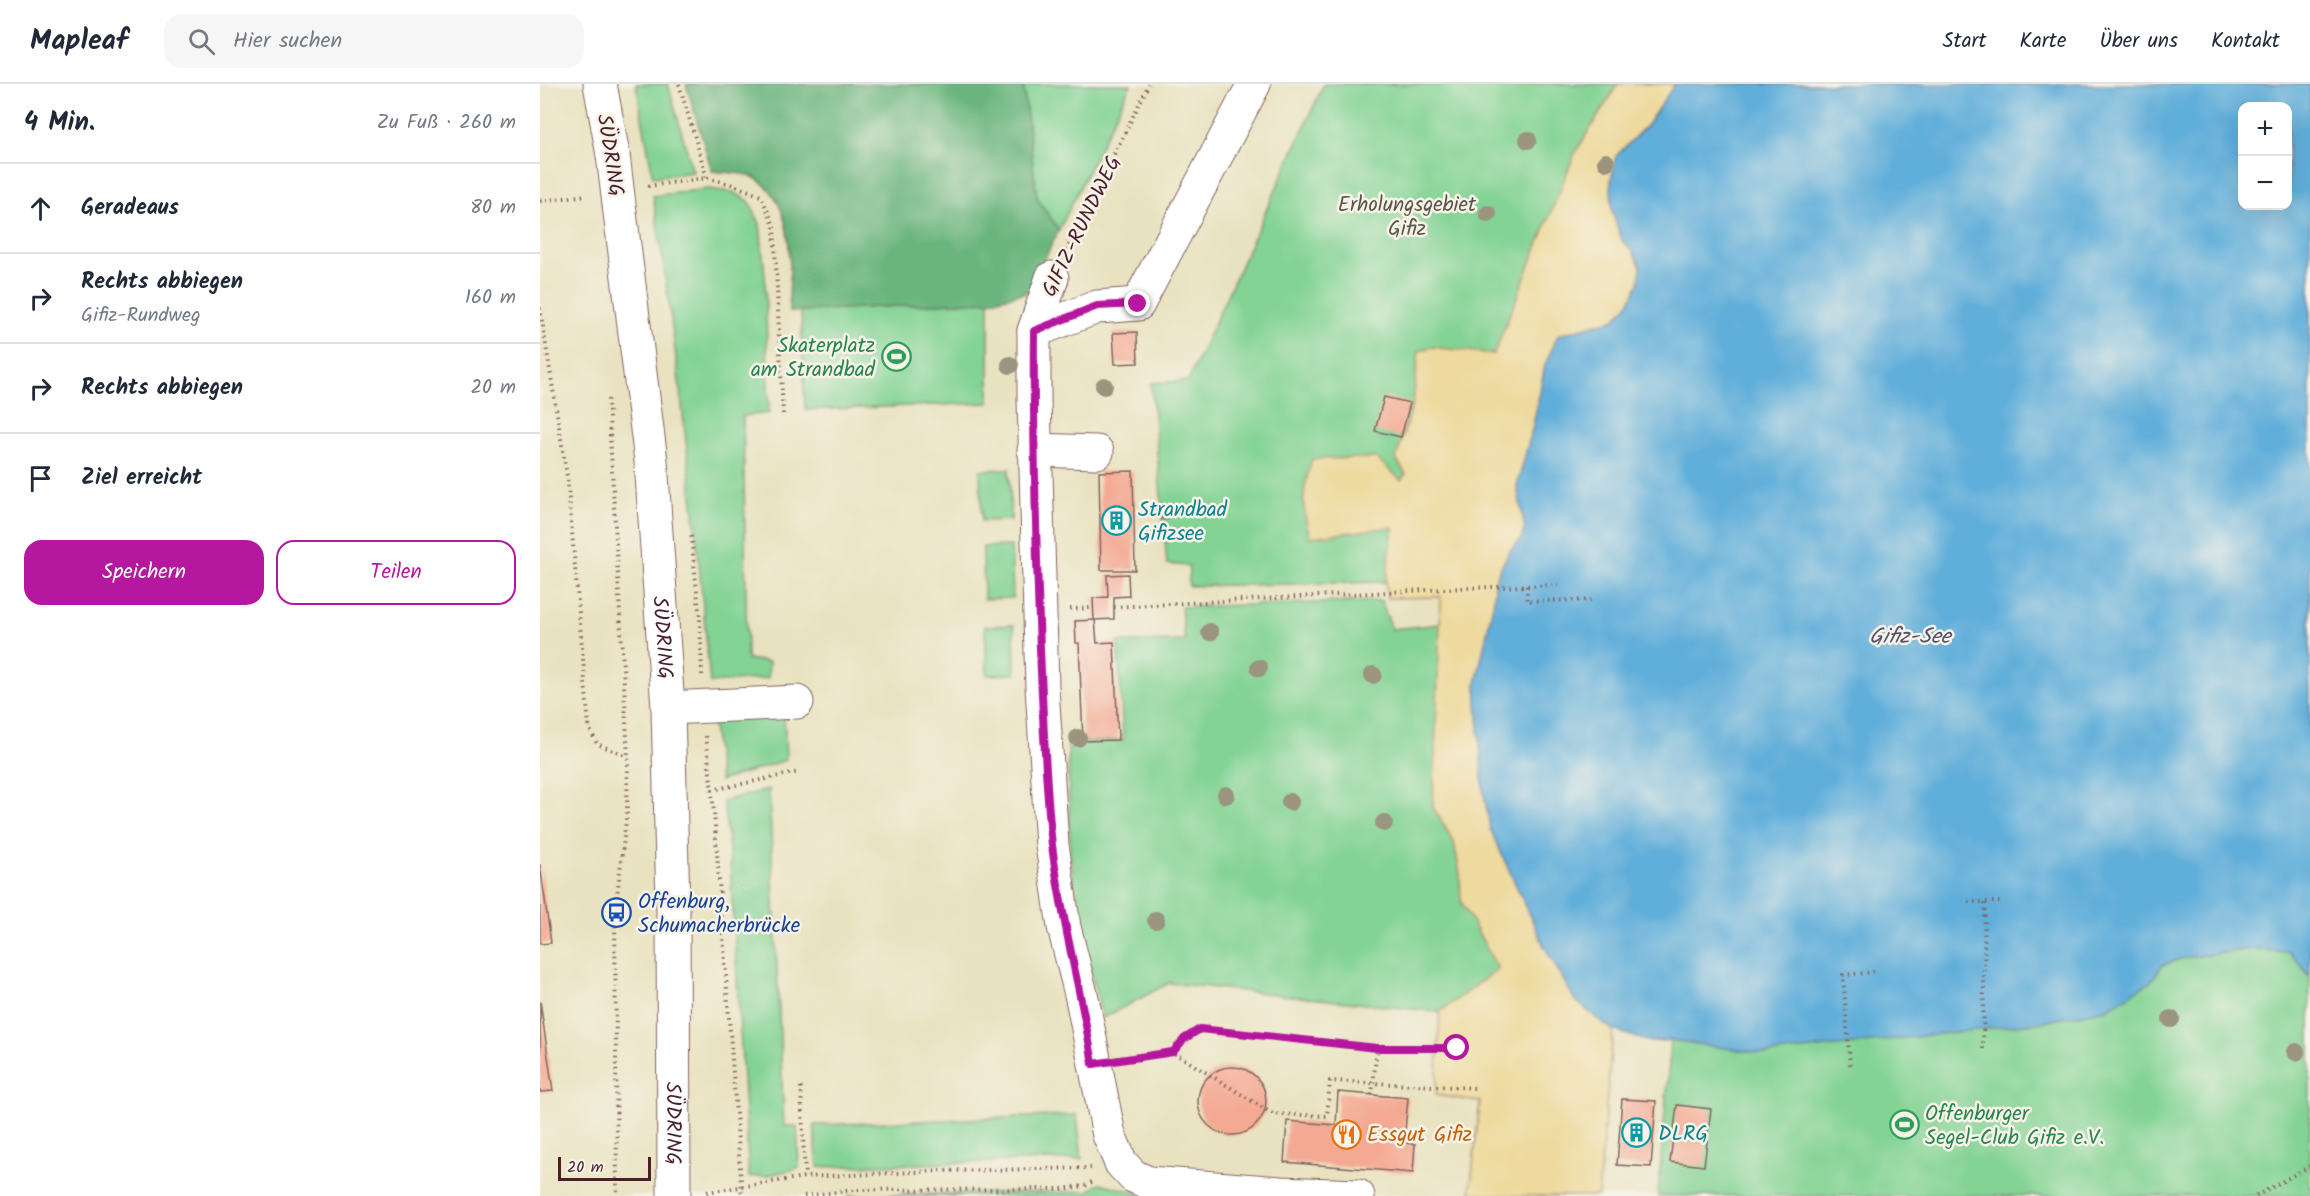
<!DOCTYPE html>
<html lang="de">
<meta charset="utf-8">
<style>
:root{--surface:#fff;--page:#f6f6f7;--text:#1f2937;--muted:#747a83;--line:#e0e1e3;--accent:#b5179e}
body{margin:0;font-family:Kalam,sans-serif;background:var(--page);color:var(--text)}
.controls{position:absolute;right:18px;top:18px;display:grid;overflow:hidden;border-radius:12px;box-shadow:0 6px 24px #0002}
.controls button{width:54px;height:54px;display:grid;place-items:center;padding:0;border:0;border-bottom:2px solid var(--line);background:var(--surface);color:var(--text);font:30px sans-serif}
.scale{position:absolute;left:18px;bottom:15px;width:93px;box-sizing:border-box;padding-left:6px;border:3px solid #4a1f2b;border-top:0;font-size:16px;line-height:21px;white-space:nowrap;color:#4a1f2b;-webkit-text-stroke:4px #f7f3e8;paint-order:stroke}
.stop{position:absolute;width:18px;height:18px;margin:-14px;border:4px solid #b5179e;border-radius:50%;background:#fff}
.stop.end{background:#b5179e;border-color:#fff;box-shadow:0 2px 6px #0008}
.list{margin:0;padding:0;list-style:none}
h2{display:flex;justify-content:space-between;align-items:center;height:78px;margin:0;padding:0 24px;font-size:26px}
h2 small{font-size:20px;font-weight:400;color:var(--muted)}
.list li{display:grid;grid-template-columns:39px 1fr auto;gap:18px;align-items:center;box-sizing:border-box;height:90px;padding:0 24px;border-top:2px solid var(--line)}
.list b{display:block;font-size:22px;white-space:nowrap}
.list p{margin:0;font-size:20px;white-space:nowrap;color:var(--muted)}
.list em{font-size:20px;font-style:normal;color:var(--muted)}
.actions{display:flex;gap:12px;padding:18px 24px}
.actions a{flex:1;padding:14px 0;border:2px solid var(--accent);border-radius:18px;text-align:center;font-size:21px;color:var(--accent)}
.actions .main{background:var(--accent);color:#fff}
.icon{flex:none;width:33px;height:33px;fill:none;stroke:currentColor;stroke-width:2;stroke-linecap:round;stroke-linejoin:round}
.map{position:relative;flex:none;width:1770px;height:1112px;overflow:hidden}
header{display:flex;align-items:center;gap:36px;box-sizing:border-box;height:84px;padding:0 30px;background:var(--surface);border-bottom:2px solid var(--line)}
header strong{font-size:28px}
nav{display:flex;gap:33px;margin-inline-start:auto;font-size:21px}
.search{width:420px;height:54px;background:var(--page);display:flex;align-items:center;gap:15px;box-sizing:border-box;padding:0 21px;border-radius:18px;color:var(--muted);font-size:22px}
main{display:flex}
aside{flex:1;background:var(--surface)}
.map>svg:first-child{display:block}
.green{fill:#83d394;stroke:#667960;stroke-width:1.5}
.forest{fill:#6ab57e;stroke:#5a6a54;stroke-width:1.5}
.sand{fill:#eeda9e;stroke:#9c7c64;stroke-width:1.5}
.water{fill:#61aeda;stroke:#566682;stroke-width:1.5;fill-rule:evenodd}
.building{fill:#f4a993}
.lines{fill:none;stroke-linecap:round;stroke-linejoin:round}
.minor-casing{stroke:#82635f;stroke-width:35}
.path{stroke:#82635f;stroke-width:4;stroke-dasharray:1.5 4.5;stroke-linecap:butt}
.minor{stroke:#fff;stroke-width:33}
.minor-bridge-casing{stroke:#82635f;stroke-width:35;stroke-linecap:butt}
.minor-bridge{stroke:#fff;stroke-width:33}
.tree{fill:#9b947f}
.route{stroke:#b5179e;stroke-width:8}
.labels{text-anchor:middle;stroke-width:5;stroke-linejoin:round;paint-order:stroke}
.street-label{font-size:21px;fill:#4a1f2b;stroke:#f7f3e8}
.park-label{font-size:21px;fill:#5b554a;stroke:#f7f3e8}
.leisure-label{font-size:21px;fill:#27864d;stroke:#f7f3e8;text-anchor:end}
.culture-label{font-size:21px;fill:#0d838f;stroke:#f7f3e8;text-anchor:start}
.transit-label{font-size:21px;fill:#164399;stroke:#f7f3e8;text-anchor:start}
.food-label{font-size:21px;fill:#c56008;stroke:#f7f3e8;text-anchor:start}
.water-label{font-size:22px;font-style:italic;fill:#525168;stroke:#f7f3e8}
</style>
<header>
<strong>Mapleaf</strong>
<div class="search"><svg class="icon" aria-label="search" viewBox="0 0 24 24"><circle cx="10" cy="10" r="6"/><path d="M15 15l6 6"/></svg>Hier suchen</div>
<nav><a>Start</a><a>Karte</a><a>Über uns</a><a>Kontakt</a></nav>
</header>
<main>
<aside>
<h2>4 Min.<small>Zu Fuß · 260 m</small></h2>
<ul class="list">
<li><svg class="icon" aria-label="ahead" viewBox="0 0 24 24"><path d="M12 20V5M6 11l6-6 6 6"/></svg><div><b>Geradeaus</b></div><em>80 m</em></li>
<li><svg class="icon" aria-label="right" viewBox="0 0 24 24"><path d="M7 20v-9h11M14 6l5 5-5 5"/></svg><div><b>Rechts abbiegen</b><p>Gifiz-Rundweg</p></div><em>160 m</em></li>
<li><svg class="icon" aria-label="right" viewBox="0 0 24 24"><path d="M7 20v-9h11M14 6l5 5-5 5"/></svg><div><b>Rechts abbiegen</b></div><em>20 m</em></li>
<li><svg class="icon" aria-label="arrive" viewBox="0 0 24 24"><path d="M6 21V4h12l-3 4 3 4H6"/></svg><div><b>Ziel erreicht</b></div></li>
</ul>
<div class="actions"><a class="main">Speichern</a><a>Teilen</a></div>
</aside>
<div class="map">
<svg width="1770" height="1112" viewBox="0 0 1770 1112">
<rect width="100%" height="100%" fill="#f7f3e8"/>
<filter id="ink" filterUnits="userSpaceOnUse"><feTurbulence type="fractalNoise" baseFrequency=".0167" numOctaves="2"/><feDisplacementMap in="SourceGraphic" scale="12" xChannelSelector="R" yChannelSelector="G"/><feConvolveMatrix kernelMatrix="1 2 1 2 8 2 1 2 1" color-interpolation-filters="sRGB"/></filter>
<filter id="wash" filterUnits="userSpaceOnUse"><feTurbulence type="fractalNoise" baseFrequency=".008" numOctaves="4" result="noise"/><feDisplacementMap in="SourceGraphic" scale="24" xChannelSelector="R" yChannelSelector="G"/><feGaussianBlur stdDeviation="1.35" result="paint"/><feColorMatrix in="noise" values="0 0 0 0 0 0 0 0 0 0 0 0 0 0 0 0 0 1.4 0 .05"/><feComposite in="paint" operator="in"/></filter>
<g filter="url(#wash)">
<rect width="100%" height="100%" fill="#e9e2c0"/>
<path class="green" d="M96,0h32l25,88 -40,5z
M483,0h108l-72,146 -22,-32z
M784,0h294l-43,69 -81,202 -63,-8 -12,4 -6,52 -17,56 10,15 -5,6 -15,102 -197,4v-20l-22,-2 -16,-181 37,-2z
M168,105l25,3 16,9 11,23 5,53 4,136 -26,3 4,243 22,3 -1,16 -58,5c-14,-163 -31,-325 -57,-487z
M449,217v102l-184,7 -4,-99z
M469,385l2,51 -29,1 -2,-51z
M471,462l2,52 -29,1 -1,-52z
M841,517l11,28 49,-5 -8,183 21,35 6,32 1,27 37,68 -58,43 -271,-29 -66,35 -24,-89 -9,-79 -2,-107 55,-3 -5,-98 67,-1 -4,-34z
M474,541l1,49 -28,1 -2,-49z
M244,631l2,45 -66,21 -8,-63z
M229,705l15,337h13l2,42 -34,8 -16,1 -20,-329 -6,-47z
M1711,865l39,3 20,24v220h-652l13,-156 96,14 382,-71 14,-18 20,-7z
M537,1031l5,44 -264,8 -4,-42z
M560,1099l42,11 32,2h-327l242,-5z"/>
<path class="forest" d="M146,0h337l14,114 22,32 -31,62 -39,9 -200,11c0,-41 9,-113 -36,-135 -11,-5 -29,-4 -41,-6z"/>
<path class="sand" d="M1078,0h57l-28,41 -31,31 -5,24 1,30 9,29 11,12 9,15 -1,16 -11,21 -14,16 -56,16 -42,151 8,42 -4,12 -10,9 -15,28 -2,23 -18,84 5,72 2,32 61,158 31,54 38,30 -15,166h-98l-30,-3 10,-91 -44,-7 4,-83 58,-43 -37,-68 -1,-27 -6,-32 -21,-35 8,-210 -54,1 -1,-16 7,-55 -83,10c-9,-33 -8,-45 2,-78l64,-1 25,22 5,-6 -10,-15 17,-56 6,-52 12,-4 63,7 81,-201z"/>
<path class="water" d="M1135,0h635v892l-20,-24 -39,-3 -68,9 -20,7 -14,18 -42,26 -64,13 -276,32 -96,-14 -21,2 -37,-12 -18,-13 -20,-17 -31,-54 -54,-117 -7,-41 -7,-104 18,-84 2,-23 15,-28 10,-9 4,-12 -8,-42 16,-60 12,-61 13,-30 57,-16 14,-16 10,-20 2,-17 -9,-15 -11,-12 -9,-29 -1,-30 5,-24 31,-31zM1702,22h46v100h-46z"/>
<g id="blocks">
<path class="building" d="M597,248l1,31 -23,1 -2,-31z
M844,313l26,6 -9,34 -26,-6z
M593,387l2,99h-34l-2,-98z
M588,490l1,22 -15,1v22l-20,1 -1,-22 15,-1 -1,-22z
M555,536l2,23 17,-1 4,98 -35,1 -4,-98h-3l-1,-22z
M0,780l11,79 -11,1z
M0,917l13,90 -13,1z
M658 1017a34 34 0 1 1 68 0a34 34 0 1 1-68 0Z
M798,1008l70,6 -4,45 11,1 -2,29 -129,-11 3,-41 49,4z
M1082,1015l34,2 -5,66 -34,-2z
M1137,1021l34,4 -7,57 -34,-4z"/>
</g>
</g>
<g filter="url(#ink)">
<use href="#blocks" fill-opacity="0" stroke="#82635f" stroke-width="1.5"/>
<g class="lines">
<defs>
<g id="minor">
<path d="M60,0l13,71"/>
<path id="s1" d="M82,145l29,232 17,247 5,199 1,289"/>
<path d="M512,194l-18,53v69l8,287 10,158 12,82 18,71 27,137 12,28 12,13 16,7 132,10 77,3"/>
<path d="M494,247l63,-24 41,-3 116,-220"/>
<path d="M494,366l63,2"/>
<path d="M128,624l129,-6"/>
</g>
</defs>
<use href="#minor" class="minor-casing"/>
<path class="path" d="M139,0l28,94
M108,102l59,-8 27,7 27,11 13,30 9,188
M0,117l47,-6
M526,167l83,-167
M0,224l27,168 22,251 8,17 31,12
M68,315l20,357 -1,56 -12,101 2,283
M151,452l9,83 2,56
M987,502v15l64,-1
M574,523l349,-19 95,-3
M530,525l23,-1
M166,652l8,76 28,384
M172,706l87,-18
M1428,818h35
M1443,965l2,-147
M633,968l11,-13 16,-10 177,19h80
M587,975l46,-7 100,62 54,2 3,-35 146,7
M1310,981l-7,-90 31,-3
M261,1003l4,90
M832,1011l5,-47
M167,1108l98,-15 135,-6 151,-3
M264,1112l50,-6 207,-1 24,-3 10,-6
M1716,1112l54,-30"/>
<use href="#minor" class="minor"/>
<defs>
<path id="minor-bridge" d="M73,71l9,74"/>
</defs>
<use href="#minor-bridge" class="minor-bridge-casing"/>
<use href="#minor-bridge" class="minor-bridge"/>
</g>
<g class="tree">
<circle cx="988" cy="56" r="9"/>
<circle cx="1066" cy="78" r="9"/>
<circle cx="948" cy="130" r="9"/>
<circle cx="470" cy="281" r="9"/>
<circle cx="564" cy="302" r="9"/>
<circle cx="624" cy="428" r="9"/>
<circle cx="670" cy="548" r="9"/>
<circle cx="719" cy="584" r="9"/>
<circle cx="833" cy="591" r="9"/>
<circle cx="538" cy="654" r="9"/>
<circle cx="686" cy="711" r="9"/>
<circle cx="750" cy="718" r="9"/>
<circle cx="844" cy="739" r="9"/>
<circle cx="616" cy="836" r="9"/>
<circle cx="1631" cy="935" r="9"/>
<circle cx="1756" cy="968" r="9"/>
</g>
</g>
<g class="lines" filter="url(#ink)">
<path class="route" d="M598,220l-41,2 -63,25c-1,106 2,212 6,318 3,65 5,131 12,196 9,74 29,145 41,219l80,-12 11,-13 16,-10 177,19h80"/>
</g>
<defs>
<symbol id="stadium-ring" viewBox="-11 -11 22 22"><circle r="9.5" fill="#f7f3e8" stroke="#2e9e5b" stroke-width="1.5"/><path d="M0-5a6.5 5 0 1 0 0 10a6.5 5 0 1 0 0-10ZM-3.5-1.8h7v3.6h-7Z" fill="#2e9e5b"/></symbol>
<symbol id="building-ring" viewBox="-11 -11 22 22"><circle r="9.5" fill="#f7f3e8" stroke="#0f9aa8" stroke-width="1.5"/><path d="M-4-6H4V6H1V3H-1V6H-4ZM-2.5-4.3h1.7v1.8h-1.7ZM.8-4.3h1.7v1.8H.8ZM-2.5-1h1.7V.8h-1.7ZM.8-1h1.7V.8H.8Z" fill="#0f9aa8"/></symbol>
<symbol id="bus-ring" viewBox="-11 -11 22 22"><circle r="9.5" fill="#f7f3e8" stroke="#1a4fb4" stroke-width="1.5"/><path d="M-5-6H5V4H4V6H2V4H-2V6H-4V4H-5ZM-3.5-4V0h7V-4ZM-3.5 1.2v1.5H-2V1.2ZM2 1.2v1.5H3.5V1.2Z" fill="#1a4fb4"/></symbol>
<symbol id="restaurant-ring" viewBox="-11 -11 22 22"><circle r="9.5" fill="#f7f3e8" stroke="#e8710a" stroke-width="1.5"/><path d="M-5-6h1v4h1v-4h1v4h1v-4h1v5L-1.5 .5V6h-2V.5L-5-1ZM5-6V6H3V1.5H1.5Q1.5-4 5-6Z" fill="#e8710a"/></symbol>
</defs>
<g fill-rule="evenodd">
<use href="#stadium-ring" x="340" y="256" width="33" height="33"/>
<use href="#building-ring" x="560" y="420" width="33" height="33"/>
<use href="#bus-ring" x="60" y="812" width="33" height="33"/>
<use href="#stadium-ring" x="1348" y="1024" width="33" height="33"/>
<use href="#building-ring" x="1080" y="1032" width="33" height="33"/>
<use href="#restaurant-ring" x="790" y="1034" width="33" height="33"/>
</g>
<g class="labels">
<g class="street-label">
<text transform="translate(71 71) rotate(81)" y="7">SÜDRING</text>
<text transform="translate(541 142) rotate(-64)" y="7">GIFIZ-RUNDWEG</text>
<text dy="7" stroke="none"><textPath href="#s1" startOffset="411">SÜDRING</textPath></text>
<text dy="7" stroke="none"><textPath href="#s1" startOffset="897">SÜDRING</textPath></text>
</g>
<g class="park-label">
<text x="867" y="127">Erholungsgebiet<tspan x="867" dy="24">Gifiz</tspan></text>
</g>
<g class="leisure-label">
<text x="335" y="268">Skaterplatz<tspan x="335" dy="24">am Strandbad</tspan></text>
<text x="1385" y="1036" text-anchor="start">Offenburger<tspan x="1385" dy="24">Segel-Club Gifiz e.V.</tspan></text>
</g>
<g class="culture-label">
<text x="598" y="432">Strandbad<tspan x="598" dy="24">Gifizsee</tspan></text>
<text x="1118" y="1056">DLRG</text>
</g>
<g class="transit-label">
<text x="98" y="824">Offenburg,<tspan x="98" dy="24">Schumacherbrücke</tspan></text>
</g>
<g class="food-label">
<text x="827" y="1057">Essgut Gifiz</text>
</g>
<g class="water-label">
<text x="1370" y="559">Gifiz-See</text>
</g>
</g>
</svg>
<div class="controls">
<button>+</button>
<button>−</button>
</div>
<div class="scale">20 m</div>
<div class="stop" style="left:917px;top:964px"></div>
<div class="stop end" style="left:598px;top:220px"></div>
</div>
</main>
